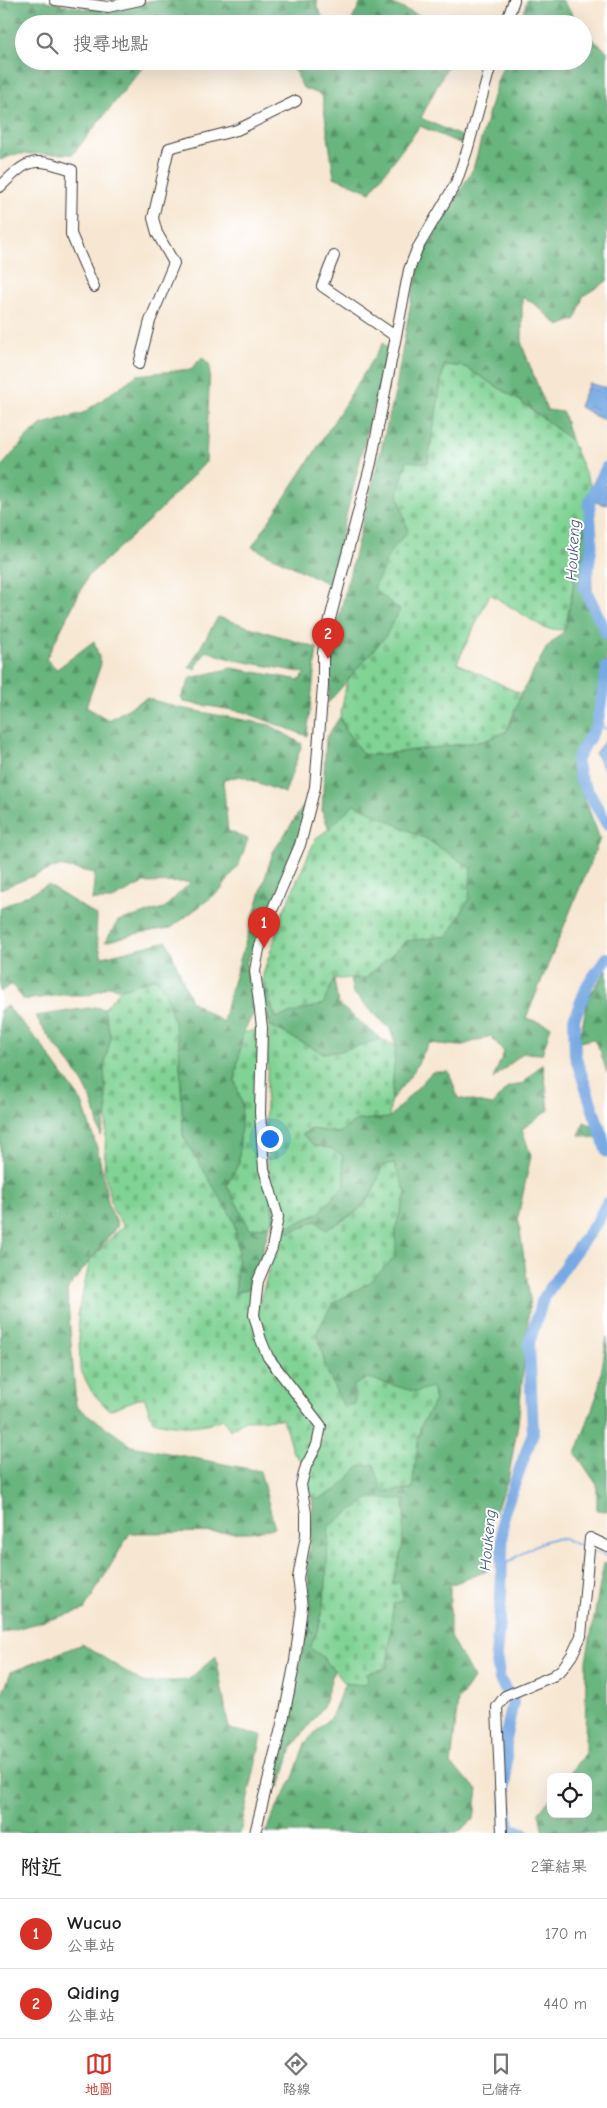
<!DOCTYPE html>
<html lang="zh-TW">
<meta charset="utf-8">
<style>
:root{--surface:#fff;--page:#f2f2f2;--text:#202124;--muted:#757577;--line:#e0e0e0;--accent:#d93025}
body{margin:0;font-family:"Comic Neue","LXGW WenKai TC",sans-serif;background:var(--page);color:var(--text)}
.controls{position:absolute;right:15px;bottom:15px;display:grid;overflow:hidden;border-radius:10px;box-shadow:0 5px 20px #0002}
.controls button{width:45px;height:45px;display:grid;place-items:center;padding:0;border:0;border-bottom:1px solid var(--line);background:var(--surface);color:var(--text);font:25px sans-serif}
.you{position:absolute;left:269px;top:1138px;width:18px;height:18px;margin:-12px;border:4px solid #fff;border-radius:50%;background:#1a73e8;box-shadow:0 0 0 8px #1a73e833}
.badge{display:grid;place-items:center;width:32px;height:32px;border-radius:50%;background:var(--accent);color:#fff;font-size:16px;font-weight:700}
.pin{position:absolute;translate:-50% -41px;filter:drop-shadow(0 1px 2px #0008)}
.pin::after{content:'';position:absolute;top:26px;width:18px;height:15px;background:inherit;clip-path:polygon(0 0,100% 0,50% 100%)}
.list{margin:0;padding:0;list-style:none}
h2{display:flex;justify-content:space-between;align-items:center;height:65px;margin:0;padding:0 20px;font-size:21px}
h2 small{font-size:16px;font-weight:400;color:var(--muted)}
.list li{display:grid;grid-template-columns:32px 1fr auto;gap:15px;align-items:center;box-sizing:border-box;height:70px;padding:0 20px;border-top:1px solid var(--line)}
.list b{display:block;font-size:19px;white-space:nowrap}
.list p{margin:0;font-size:16px;white-space:nowrap;color:var(--muted)}
.list em{font-size:16px;font-style:normal;color:var(--muted)}
.icon{flex:none;width:28px;height:28px;fill:none;stroke:currentColor;stroke-width:2;stroke-linecap:round;stroke-linejoin:round}
.map{position:relative;flex:none;width:607px;height:1833px;overflow:hidden}
.search{position:absolute;background:var(--surface);box-shadow:0 5px 20px #0002;left:15px;right:15px;top:15px;height:55px;display:flex;align-items:center;gap:12px;box-sizing:border-box;padding:0 18px;border-radius:28px;color:var(--muted);font-size:19px}
.sheet{height:205px;background:var(--surface)}
nav{display:flex;justify-content:space-around;align-items:center;box-sizing:border-box;height:70px;border-top:1px solid var(--line);background:var(--surface);font-size:14px;color:var(--muted)}
nav a{display:grid;justify-items:center;gap:2px}
nav .on{color:var(--accent)}
.map>svg:first-child{display:block}
.forest{fill:url(#forest-firs);stroke:#42684d}
.cemetery{fill:url(#cemetery-stones);stroke:#4e7858}
.water{fill:url(#water-ripples);stroke:#4a6280}
.lines{fill:none;stroke-linecap:round;stroke-linejoin:round}
.stream{stroke:#77a9e3;stroke-width:2}
.river{stroke:#77a9e3;stroke-width:12}
.minor-casing{stroke:#3d3a37;stroke-width:12}
.minor{stroke:#fff;stroke-width:10}
.labels{text-anchor:middle;stroke-width:4;stroke-linejoin:round;paint-order:stroke}
.water-label{font-size:16px;font-style:italic;fill:#455b76;stroke:#fff}
</style>
<div class="map">
<svg width="607" height="1833" viewBox="0 0 607 1833">
<defs>
<pattern id="forest-firs" width="22" height="20" patternUnits="userSpaceOnUse" patternTransform="scale(1.25)"><rect width="22" height="20" fill="#68b57e"/><path d="M5 1l3.5 6h-7zM16 11l3.5 6h-7z" fill="#559266"/></pattern>
<pattern id="cemetery-stones" width="16" height="16" patternUnits="userSpaceOnUse" patternTransform="scale(1.25)"><rect width="16" height="16" fill="#80d395"/><path d="M2 7V4a2 2 0 0 1 4 0v3zM10 15v-3a2 2 0 0 1 4 0v3z" fill="#6eb580"/></pattern>
<pattern id="water-ripples" width="26" height="14" patternUnits="userSpaceOnUse" patternTransform="scale(1.25)"><rect width="26" height="14" fill="#77a9e3"/><path d="M2 4q2-2 4 0t4 0M15 11q2-2 4 0t4 0" fill="none" stroke="#6189b7"/></pattern>
</defs>
<rect width="100%" height="100%" fill="#fff"/>
<filter id="ink" filterUnits="userSpaceOnUse"><feTurbulence type="fractalNoise" baseFrequency=".02" numOctaves="2"/><feDisplacementMap in="SourceGraphic" scale="10" xChannelSelector="R" yChannelSelector="G"/><feConvolveMatrix kernelMatrix="1 2 1 2 8 2 1 2 1" color-interpolation-filters="sRGB"/></filter>
<filter id="wash" filterUnits="userSpaceOnUse"><feTurbulence type="fractalNoise" baseFrequency=".0096" numOctaves="4" result="noise"/><feDisplacementMap in="SourceGraphic" scale="20" xChannelSelector="R" yChannelSelector="G"/><feGaussianBlur stdDeviation="1.12" result="paint"/><feColorMatrix in="noise" values="0 0 0 0 0 0 0 0 0 0 0 0 0 0 0 0 0 1.4 0 .05"/><feComposite in="paint" operator="in"/></filter>
<g filter="url(#wash)">
<rect width="100%" height="100%" fill="#f7e7d2"/>
<path class="forest" d="M0,0h40l46,9 71,-9h160v8l10,16h-303v37h136l-17,6 -70,87h-57l-16,6z
M362,0h21l56,24h-89z
M527,0h35l18,24h-60z
M583,28l10,12 14,11v230l-24,15 -7,23 -17,7 -23,-21 -14,-8v48l25,65 16,2 8,28 -51,-39 -55,-34 -21,-2 -16,98 -30,31 11,37 -19,21 11,58 -16,27 -57,66 7,-70 60,-240 17,-98 10,-39 51,-87 24,-87 8,-21h78z
M290,61h40l1,2 1,-2h118l-29,57 44,20 -4,6 -41,-18 -50,66 -36,-15 -12,-82 -19,-7z
M383,343l5,6 -59,235 -77,-37 62,-94z
M202,357l8,8 -4,97 -50,52 -68,62 -42,83 11,10 37,-28 7,23 -15,43 23,13 37,-22 34,10 90,17 32,19 -17,49 -45,-17 -17,4 5,51 20,8 -9,25 -18,26 -50,38 -32,5 -34,9 13,-21 46,-13 27,-26 -48,1 -32,17h-19l3,-27 -36,-7 -59,23v-421l28,-32 14,-12 41,-11 54,-38 54,-6z
M591,486l1,125 15,20v17l-7,56 -16,50 -10,16 26,69 -74,179 25,8 -9,28 -19,-1 -30,26 11,-27 -13,-16 -31,10 -31,-3 -17,31 -21,26 5,-54 -6,-17 -37,-36 -3,-14 16,-1 40,-37 42,-5 -94,-132 -25,25 -7,-18 4,-73 14,-21 7,15 16,22 13,1 108,-14 23,-10 14,-37 26,-47 18,-17z
M218,617l99,31 -10,88 -63,-24 -60,-10 -3,-4 9,-20 42,-10 68,12 5,-7 -75,-14 -24,-8 -11,18 -6,-2z
M306,802l-2,25 -36,91 -22,45 7,51 -10,19 -8,47 7,23 -3,60 -12,22 23,44 20,-4 -18,62 -17,7 3,-44 -4,-29 -51,-85 -4,-94 -23,-64 -35,11 -12,-3 -19,9h-28l-38,5 -13,-16 -11,8v-84l48,-23 49,31 -1,20 6,21 65,-16 24,60 32,21 6,-26 44,-144z
M607,969v104l-7,-23 -7,-11 -14,3 9,-44z
M334,979l4,25 43,35 -44,13 -15,1 -53,-28 -8,-34 2,-5 5,5 7,27z
M7,1006l33,37 42,59 16,49 11,56 9,18 -51,65 9,116 56,40 128,25 15,57 -25,4 -120,1 -46,77 -83,23 -1,-623z
M95,1007l9,2 7,28 -7,30 3,44 -6,25c-4,-13 -6,-29 -12,-41 -12,-29 -39,-50 -53,-79z
M543,1063l6,47 -27,19 9,27 -13,61 12,83 -12,124 -10,56 -22,53 1,38 -37,14v52l24,41 -16,23 -7,64 27,24 -4,30 -17,14h-191l4,-12 23,-43 12,-35 27,-28 13,-32 19,2 1,-12 22,-5 6,-64 7,-22 -8,4 10,-36 -76,33 -6,40 -9,25 12,9 11,13 -11,37 -31,41 -12,39 -6,-2 -3,-5 15,-53 25,-114 -4,-52 4,-25 2,-32 -2,-9 5,5 22,-11 22,-23 14,-2 38,25 8,-62 15,-27 -67,-22 -12,26 -13,2 -17,-37 -9,-37 15,-28 38,-22 25,-26v-26l11,-37 -24,-28c-11,41 -21,45 -56,65l-10,-9 -27,12 -2,-6 31,-13 12,-66 -15,-2 -13,-12 9,-5 28,4 18,-13 32,-2 43,-46h17l9,26 34,7 16,-18 15,-4z
M584,1122l23,10v15l-10,-8 -18,-4z
M607,1337v174l-10,-1v-25l-21,-31 22,-62z
M604,1563h3v270h-64l-4,-21 12,-15v17h37v-37h-21l18,-24 1,-92z
M82,1644l62,39 44,-3 28,-24 13,73 33,7 -22,97h-240v-134l11,-27z"/>
<path class="cemetery" d="M444,365l21,2 55,34 51,39 20,46 -26,144 -19,-1 -56,-35 -33,69 64,31 -14,37 -23,10 -108,14 -13,-1 -16,-22 -7,-15 7,-36 38,-44 15,-27 -26,-21 16,-37 18,-21 -10,-37 9,-33 21,2z
M354,804l74,36 43,28 -2,31 -21,37 -42,5 -40,37 -32,1 -11,25 -48,14 -7,-27 -5,-5v-11l20,-63 33,-74 13,-9z
M156,978l10,16 13,48 4,94 51,85 4,29 -3,44 17,-7 3,46 61,91c0,15 -7,26 -14,38l-9,-9 -10,-34 -38,1 -15,10 -7,-11c-24,9 -45,9 -70,2l-9,-24 -35,13 -17,-18 -12,-23 -2,-56 12,-53 33,-35 -10,-15 -9,-39 3,-60 -3,-44 7,-30 -7,-28 17,-20z
M269,1025l53,28 15,-1 44,-13 15,7 -7,72 -32,2 -18,13 -28,-4 -9,5 13,12 15,2 12,7 3,29 -27,30 -31,13 2,6 27,-12 10,9c35,-20 45,-24 56,-64l12,-3 12,30 -11,37 1,26 -26,26 -38,22 -15,28 9,37 17,37 12,-2 -2,-18 15,-8 48,14 16,-5 3,13 -15,27 -8,62 -30,2 -8,-27 -14,2 -22,23 -22,11 -5,-5 -6,-22 18,-36 -49,-79 -10,-20 -7,-27 19,-66 -11,-116z
M260,1029l-2,79 15,107 -3,10 -20,4 -23,-44 12,-22 3,-59 -7,-24 8,-47z
M370,1498l35,2 -3,50 -10,35 8,-3 3,18 -10,4 -6,64 -21,5 2,6 -4,6 -19,-2 -22,-26 -13,-9 10,-25 6,-40 3,-57z"/>
<path class="water" d="M589,383l18,5v33l-12,-5 -16,-10z
M600,484l7,2v19l-16,-4z
M607,738v37l-12,-22z"/>
<g class="lines">
<path class="stream" d="M597,725l10,4
M595,1552l12,4
M502,1567c14,-10 43,-32 61,-28 7,2 13,5 20,8"/>
<path class="river" d="M607,467l-18,36 3,40 -7,46 22,45
M607,667l-10,58 -21,35 4,18 27,46
M607,958l-19,26 -14,35 1,36 32,97
M523,1833l-13,-5 -4,-14v-79l7,-33 -13,-22 -4,-24 5,-60 2,-81 30,-82 -4,-90 14,-44 28,-42 26,-35 10,-19"/>
</g>
</g>
<g filter="url(#ink)">
<g class="lines">
<defs>
<path id="minor" d="M55,0l53,7 32,-7
M506,24l8,-24
M0,187c29,-29 33,-30 72,-17l-1,64 23,53
M334,256l-12,30 73,50
M139,364l11,-43 24,-58 -17,-30 -4,-15 16,-70 68,-18 59,-29
M255,1833l29,-117 11,-55 7,-54 -4,-29 8,-43v-22l-5,-28 5,-19 11,-21 4,-19 -53,-69 -7,-17 -7,-25 4,-34 14,-33 6,-31 -14,-48 -4,-56 2,-86 -7,-56 4,-22 12,-36 29,-68 15,-58 8,-101v-34l7,-33 41,-156 38,-193 8,-21 39,-66 11,-32 25,-90
M502,1833l-5,-126 8,-11 48,-20 9,-7 10,-14 9,-19 9,-98 17,8"/>
</defs>
<use href="#minor" class="minor-casing"/>
<use href="#minor" class="minor"/>
</g>
</g>
<g class="labels">
<g class="water-label">
<text transform="translate(572 550) rotate(-87)" y="6">Houkeng</text>
<text transform="translate(487 1540) rotate(-85)" y="6">Houkeng</text>
</g>
</g>
</svg>
<div class="controls">
<button><svg class="icon" aria-label="locate" viewBox="0 0 24 24"><circle cx="12" cy="12" r="6"/><path d="M12 2v4M12 18v4M2 12h4M18 12h4"/></svg></button>
</div>
<div class="you"></div>
<div class="pin badge" style="left:264px;top:948px">1</div>
<div class="pin badge" style="left:328px;top:659px">2</div>
<div class="search"><svg class="icon" aria-label="search" viewBox="0 0 24 24"><circle cx="10" cy="10" r="6"/><path d="M15 15l6 6"/></svg>搜尋地點</div>
</div>
<section class="sheet">
<h2>附近<small>2筆結果</small></h2>
<ul class="list">
<li><span class="badge">1</span><div><b>Wucuo</b><p>公車站</p></div><em>170 m</em></li>
<li><span class="badge">2</span><div><b>Qiding</b><p>公車站</p></div><em>440 m</em></li>
</ul>
</section>
<nav>
<a class="on"><svg class="icon" aria-label="map" viewBox="0 0 24 24"><path d="M3 6l6-2 6 2 6-2v14l-6 2-6-2-6 2zM9 4v14M15 6v14"/></svg>地圖</a>
<a><svg class="icon" aria-label="directions" viewBox="0 0 24 24"><path d="M12 3l9 9-9 9-9-9zM9 14v-3h6M13 9l2 2-2 2"/></svg>路線</a>
<a><svg class="icon" aria-label="saved" viewBox="0 0 24 24"><path d="M7 4h10v16l-5-4-5 4z"/></svg>已儲存</a>
</nav>
